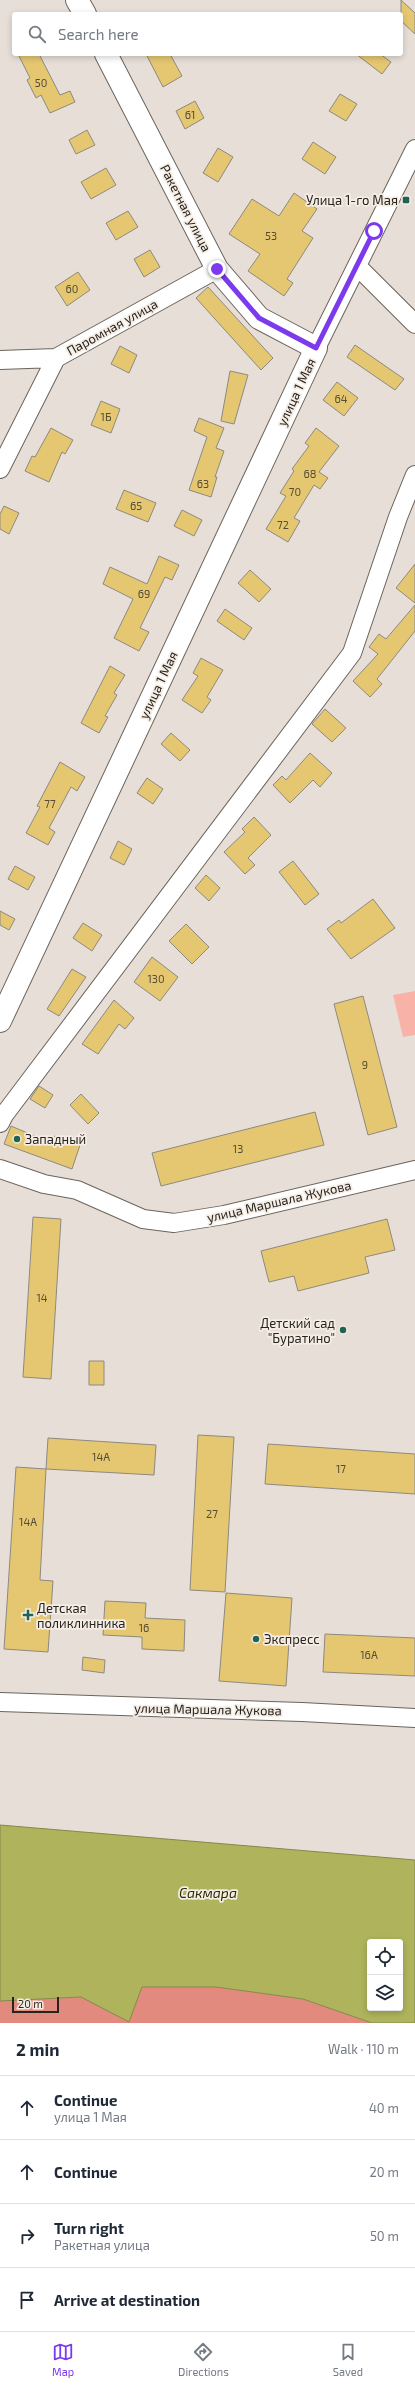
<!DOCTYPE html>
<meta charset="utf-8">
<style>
:root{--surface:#fff;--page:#f6f6f7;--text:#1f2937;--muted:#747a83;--line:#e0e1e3;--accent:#7c3aed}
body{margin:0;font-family:"Exo 2",sans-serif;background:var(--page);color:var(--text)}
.controls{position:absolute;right:12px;bottom:12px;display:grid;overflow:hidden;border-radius:4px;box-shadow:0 2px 6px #0003}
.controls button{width:36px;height:36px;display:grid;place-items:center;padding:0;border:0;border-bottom:1px solid var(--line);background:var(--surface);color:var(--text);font:20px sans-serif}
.scale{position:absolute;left:12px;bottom:10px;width:47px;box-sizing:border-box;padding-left:4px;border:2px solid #262320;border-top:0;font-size:11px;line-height:14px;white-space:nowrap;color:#262320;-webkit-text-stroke:3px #f5ede4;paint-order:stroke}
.stop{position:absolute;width:12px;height:12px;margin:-9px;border:3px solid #7c3aed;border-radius:50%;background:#fff}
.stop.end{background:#7c3aed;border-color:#fff;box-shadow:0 1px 4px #0008}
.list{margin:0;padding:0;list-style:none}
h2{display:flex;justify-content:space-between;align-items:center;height:52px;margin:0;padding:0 16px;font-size:17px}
h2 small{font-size:13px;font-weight:400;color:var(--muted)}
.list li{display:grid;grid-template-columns:26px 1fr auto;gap:12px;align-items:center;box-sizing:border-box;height:64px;padding:0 16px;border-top:1px solid var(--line)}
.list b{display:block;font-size:15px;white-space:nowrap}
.list p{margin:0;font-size:13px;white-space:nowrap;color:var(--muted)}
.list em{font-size:13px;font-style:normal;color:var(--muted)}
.icon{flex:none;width:22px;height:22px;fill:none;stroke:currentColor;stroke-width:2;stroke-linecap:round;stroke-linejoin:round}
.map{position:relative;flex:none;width:415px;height:2023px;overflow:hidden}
.search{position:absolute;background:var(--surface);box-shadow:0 2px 6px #0003;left:12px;right:12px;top:12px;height:44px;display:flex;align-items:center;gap:10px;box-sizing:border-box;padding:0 14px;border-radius:4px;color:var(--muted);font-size:15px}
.sheet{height:308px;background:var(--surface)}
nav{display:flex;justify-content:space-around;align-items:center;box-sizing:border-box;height:56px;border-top:1px solid var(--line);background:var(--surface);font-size:11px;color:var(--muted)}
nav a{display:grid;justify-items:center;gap:2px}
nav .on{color:var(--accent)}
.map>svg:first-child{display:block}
.green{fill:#f9b2a8}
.forest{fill:#e38a7f}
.water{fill:#aeb35c;stroke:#85884a;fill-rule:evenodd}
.building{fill:#e5c771;stroke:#8d8980}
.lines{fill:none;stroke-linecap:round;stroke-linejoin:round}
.minor-casing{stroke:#6b645c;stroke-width:20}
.secondary-casing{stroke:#6b645c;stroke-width:24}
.minor{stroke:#fff;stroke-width:18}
.secondary{stroke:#fff;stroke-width:22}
.route{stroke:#7c3aed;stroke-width:5}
.poi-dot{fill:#206354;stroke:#f5ede4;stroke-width:1.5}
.labels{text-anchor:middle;stroke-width:3.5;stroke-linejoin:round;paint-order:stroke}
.number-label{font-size:11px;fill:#564c34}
.poi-label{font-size:13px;fill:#262320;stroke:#f5ede4;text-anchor:start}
.street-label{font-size:13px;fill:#262320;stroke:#f5ede4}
.water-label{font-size:14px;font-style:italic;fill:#2b2d06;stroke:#f5ede4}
</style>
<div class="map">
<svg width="415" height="2023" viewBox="0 0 415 2023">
<rect width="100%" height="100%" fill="#e7dfd7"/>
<path class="green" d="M415,991v44l-12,2 -10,-42z"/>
<path class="forest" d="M142,1987h74l87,12 69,24h-372v-22l81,-4 48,24z"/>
<path class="water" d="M0,1825l415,35v163h-43l-69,-24 -87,-12h-74l-13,35 -48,-25 -81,4zM370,1942h30v66h-30z"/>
<path class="building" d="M401,0l14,13v21l-14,-13z
M18,54h21l21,41 10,-4 5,11 -25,11 -9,-18 -5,3 -9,-18 3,-2z
M146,54h24l12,22 -19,11z
M356,54h24l11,8 -9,12z
M340,94l17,10 -11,17 -17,-10z
M195,101l9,17 -19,11 -9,-18z
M87,130l8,15 -19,9 -7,-14z
M313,142l23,15 -11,17 -23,-15z
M218,148l15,9 -15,25 -15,-9z
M106,168l10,17 -25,14 -10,-17z
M294,193l23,16 -15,22 11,7 -26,41 6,4 -9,13 -36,-25 12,-17 -31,-20 23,-35 27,17z
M128,211l10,16 -22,13 -10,-17z
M150,250l10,17 -16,10 -10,-18z
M78,272l12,18 -23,16 -12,-19z
M208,287l65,71 -12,12 -65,-72z
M355,345l49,34 -9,11 -48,-33z
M120,346l17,9 -8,18 -18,-9z
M230,371l18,4 -14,49 -13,-3z
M337,382l21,16 -14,18 -21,-16z
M101,401l19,8 -9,24 -20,-8z
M199,418l25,10 -8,20 8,3 -9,26h2l-6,20 -22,-7 18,-53 -13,-6z
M51,428l22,12 -8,14 -3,-2 -13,30 -24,-11 7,-15 3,1z
M316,428l23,18 -20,26 9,6 -8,11 -6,-4 -20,33 6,3 -12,21 -22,-13 20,-33 -6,-3 14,-22 -2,-2 17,-23 -4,-3z
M124,490l32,13 -8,19 -32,-13z
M4,506l15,7 -10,21 -9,-5v-15z
M182,510l20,10 -8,16 -20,-10z
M159,556l20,9 -7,15 -7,-3 -25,51 9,4 -10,19 -25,-13 19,-39 -30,-15 7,-17 37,17z
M415,564v39l-19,-15z
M250,570l21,19 -12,13 -21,-19z
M415,605v26l-38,48 5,5 -12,13 -17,-16 25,-27 -9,-7 10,-13 7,5z
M225,609l27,19 -8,12 -27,-19z
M201,658l22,12 -16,27 4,3 -9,13 -20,-13 16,-24 -5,-3z
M110,666l15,9 -11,18 3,2 -12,21 3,1 -9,16 -18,-10z
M325,709l21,19 -14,14 -20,-18z
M171,733l19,17 -10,11 -19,-17z
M310,753l22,20 -12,14 -7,-7 -23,23 -17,-18 9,-9 4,4z
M60,762l25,15 -8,14 -6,-4 -22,41 6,4 -7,13 -22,-12 14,-26 -3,-1z
M147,778l16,11 -10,15 -16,-11z
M254,817l17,18 -23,23 7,7 -10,9 -21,-22 21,-20 -3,-3z
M118,841l14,8 -8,16 -14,-7z
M293,861l26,33 -14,11 -26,-33z
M15,866l20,11 -7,13 -20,-11z
M206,875l14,13 -11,13 -14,-13z
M373,899l22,29 -44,31 -24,-30 12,-9 2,3z
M0,911l15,8 -6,11 -9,-5z
M83,923l19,12 -10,16 -19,-13z
M186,924l23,23 -17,17 -23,-23z
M152,957l26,20 -18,24 -26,-19z
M72,969l14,8 -27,39 -12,-7z
M363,996l34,131 -29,8 -34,-131z
M114,1000l20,18 -9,11 -6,-5 -21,30 -16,-10z
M39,1086l14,9 -8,13 -15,-9z
M81,1094l18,19 -11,11 -18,-19z
M315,1112l9,33 -163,41 -9,-33z
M11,1126l40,17 3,-7 26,9 -8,24 -68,-25z
M33,1217l28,2 -10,160 -28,-2z
M387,1219l8,31 -30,7 4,16 -71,18 -4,-15 -25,6 -8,-31z
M89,1361h15v24h-15z
M198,1435l36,2 -9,155 -35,-2z
M48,1438l108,7 -2,30 -108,-6z
M268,1444l147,10v40l-150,-10z
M16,1467l30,2 -6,111 13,1 -5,71 -44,-3z
M226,1593l66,5 -6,88 -67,-5z
M105,1601l41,2 -1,15 40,2 -1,31 -42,-2v-12l-39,-2z
M325,1634l90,4v38l-92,-4z
M83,1657l22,3 -1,13 -22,-3z"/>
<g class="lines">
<defs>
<path id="minor" d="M358,267l57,57
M316,348l99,-199
M0,360l56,-2 161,-89
M0,469l56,-111
M0,1123l4,-8 348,-462 46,-136 17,-42
M0,1169l44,15 33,6 66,29 31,4 50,-8 191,-45
M0,1702l302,10 113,6"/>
<path id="secondary" d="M77,0l8,14
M0,1021l316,-673 -57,-30 -42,-49 -111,-215"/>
</defs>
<use href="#minor" class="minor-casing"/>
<use href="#secondary" class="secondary-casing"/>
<use href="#minor" class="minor"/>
<use href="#secondary" class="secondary"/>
</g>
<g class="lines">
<path class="route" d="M217,269l42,49 57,30 58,-117"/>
</g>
<g class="poi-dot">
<rect x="402" y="196" width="8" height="8" rx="2"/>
<circle cx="17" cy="1139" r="4"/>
<circle cx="343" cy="1330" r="4"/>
<path d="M26 1609h4v4h4v4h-4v4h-4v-4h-4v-4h4z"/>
<circle cx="256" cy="1639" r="4"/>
</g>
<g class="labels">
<g class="number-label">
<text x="41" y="87">50</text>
<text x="190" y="119">61</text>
<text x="271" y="240">53</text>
<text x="72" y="293">60</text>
<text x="341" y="403">64</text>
<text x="106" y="421">1Б</text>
<text x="310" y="478">68</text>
<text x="203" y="488">63</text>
<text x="295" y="496">70</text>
<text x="136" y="510">65</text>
<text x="283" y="529">72</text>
<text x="144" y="598">69</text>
<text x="50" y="808">77</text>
<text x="156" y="983">130</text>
<text x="365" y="1069">9</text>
<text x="238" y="1153">13</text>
<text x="42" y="1302">14</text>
<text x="101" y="1461">14А</text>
<text x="341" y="1473">17</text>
<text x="212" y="1518">27</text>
<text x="28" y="1526">14А</text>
<text x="144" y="1632">16</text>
<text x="369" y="1659">16А</text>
</g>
<g class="poi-label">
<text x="398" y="205" text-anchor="end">Улица 1-го Мая</text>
<text x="25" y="1144">Западный</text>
<text x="335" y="1328" text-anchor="end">Детский сад<tspan x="335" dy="15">"Буратино"</tspan></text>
<text x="37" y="1613">Детская<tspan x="37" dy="15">поликлинника</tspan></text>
<text x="264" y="1644">Экспресс</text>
</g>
<g class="street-label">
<text transform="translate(186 208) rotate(63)" y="5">Ракетная улица</text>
<text transform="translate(112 327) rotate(-29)" y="5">Паромная улица</text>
<text transform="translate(296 392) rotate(-65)" y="5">улица 1 Мая</text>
<text transform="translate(158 685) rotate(-65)" y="5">улица 1 Мая</text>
<text transform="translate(279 1201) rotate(-13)" y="5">улица Маршала Жукова</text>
<text transform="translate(208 1709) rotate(1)" y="5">улица Маршала Жукова</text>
</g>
<g class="water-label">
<text x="208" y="1898">Сакмара</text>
</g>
</g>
</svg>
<div class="controls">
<button><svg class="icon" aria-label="locate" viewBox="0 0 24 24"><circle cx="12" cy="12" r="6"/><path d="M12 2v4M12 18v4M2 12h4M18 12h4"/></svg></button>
<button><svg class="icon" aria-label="layers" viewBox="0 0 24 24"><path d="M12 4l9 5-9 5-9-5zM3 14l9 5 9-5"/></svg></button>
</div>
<div class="scale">20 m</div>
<div class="stop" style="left:374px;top:231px"></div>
<div class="stop end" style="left:217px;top:269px"></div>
<div class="search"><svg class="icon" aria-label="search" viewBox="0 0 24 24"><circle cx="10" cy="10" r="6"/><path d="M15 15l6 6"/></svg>Search here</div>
</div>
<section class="sheet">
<h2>2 min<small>Walk · 110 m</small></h2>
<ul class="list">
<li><svg class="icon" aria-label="ahead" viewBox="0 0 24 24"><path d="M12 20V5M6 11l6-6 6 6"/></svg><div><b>Continue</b><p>улица 1 Мая</p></div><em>40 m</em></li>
<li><svg class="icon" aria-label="ahead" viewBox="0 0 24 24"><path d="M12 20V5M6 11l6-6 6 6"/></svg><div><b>Continue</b></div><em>20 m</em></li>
<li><svg class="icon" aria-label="right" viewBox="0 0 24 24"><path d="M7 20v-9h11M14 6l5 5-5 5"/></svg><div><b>Turn right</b><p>Ракетная улица</p></div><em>50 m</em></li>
<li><svg class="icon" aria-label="arrive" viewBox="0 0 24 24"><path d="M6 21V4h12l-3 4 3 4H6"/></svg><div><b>Arrive at destination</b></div></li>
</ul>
</section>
<nav>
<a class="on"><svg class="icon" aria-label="map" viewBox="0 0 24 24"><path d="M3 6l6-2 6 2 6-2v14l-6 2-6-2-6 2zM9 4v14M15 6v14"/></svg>Map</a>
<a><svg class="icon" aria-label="directions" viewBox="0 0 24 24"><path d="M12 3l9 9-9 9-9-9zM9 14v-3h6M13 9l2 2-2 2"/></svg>Directions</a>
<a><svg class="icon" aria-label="saved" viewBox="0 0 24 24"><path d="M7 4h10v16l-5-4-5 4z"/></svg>Saved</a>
</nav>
